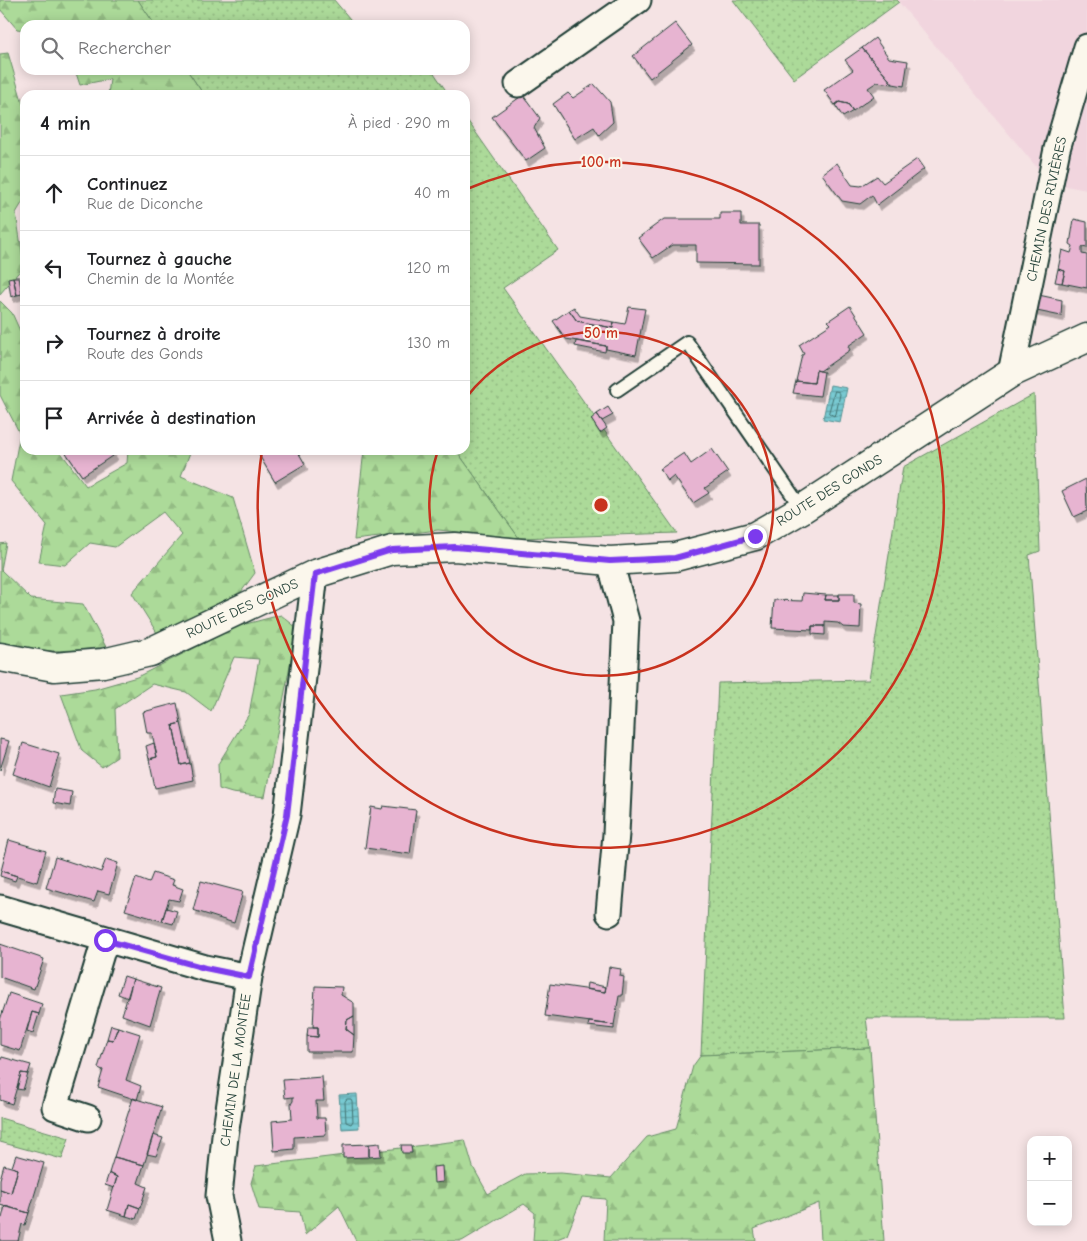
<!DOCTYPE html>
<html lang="fr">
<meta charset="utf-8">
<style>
:root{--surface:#fff;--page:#f2f2f2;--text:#202124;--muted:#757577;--line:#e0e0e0}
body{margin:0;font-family:"Comic Neue",sans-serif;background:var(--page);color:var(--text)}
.controls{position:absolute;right:15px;bottom:15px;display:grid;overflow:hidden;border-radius:10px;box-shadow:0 2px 12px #0003}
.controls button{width:45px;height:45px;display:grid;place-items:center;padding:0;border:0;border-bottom:1px solid var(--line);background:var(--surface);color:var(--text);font:25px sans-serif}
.stop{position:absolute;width:15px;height:15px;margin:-11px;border:4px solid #7c3aed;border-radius:50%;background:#fff}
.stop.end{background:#7c3aed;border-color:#fff;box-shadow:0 1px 5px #0008}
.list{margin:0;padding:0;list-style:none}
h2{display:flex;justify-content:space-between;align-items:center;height:65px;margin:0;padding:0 20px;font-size:21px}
h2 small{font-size:16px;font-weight:400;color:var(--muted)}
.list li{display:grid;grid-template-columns:32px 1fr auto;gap:15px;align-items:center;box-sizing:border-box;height:75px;padding:0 20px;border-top:1px solid var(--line)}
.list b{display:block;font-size:19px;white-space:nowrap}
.list p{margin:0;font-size:16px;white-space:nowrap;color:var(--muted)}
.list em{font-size:16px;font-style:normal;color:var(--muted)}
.icon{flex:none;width:28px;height:28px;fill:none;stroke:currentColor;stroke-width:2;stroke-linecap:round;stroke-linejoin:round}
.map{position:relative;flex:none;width:1087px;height:1241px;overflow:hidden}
.search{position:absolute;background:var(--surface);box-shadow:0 2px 12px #0003;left:20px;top:20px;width:450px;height:55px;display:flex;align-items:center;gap:12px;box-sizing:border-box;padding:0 18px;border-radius:15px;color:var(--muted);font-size:19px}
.panel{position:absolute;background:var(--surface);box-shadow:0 2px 12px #0003;left:20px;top:90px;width:450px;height:365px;border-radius:15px}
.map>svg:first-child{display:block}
.built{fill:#f1d5de}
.green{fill:url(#green-dots);stroke:#668c66}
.forest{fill:url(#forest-firs);stroke:#668c66}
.water{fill:url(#water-rules);stroke:#549192}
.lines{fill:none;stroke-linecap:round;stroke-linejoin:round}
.shore{stroke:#437573;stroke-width:1}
.building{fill:#e7b4d1;stroke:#1f3d34;filter:url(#shadow)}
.service-casing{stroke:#1f3d34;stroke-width:16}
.minor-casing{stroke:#1f3d34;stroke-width:29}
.tertiary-casing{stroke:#1f3d34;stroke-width:31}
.service{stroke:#fbf7ec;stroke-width:12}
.minor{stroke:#fbf7ec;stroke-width:25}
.tertiary{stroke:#fbf7ec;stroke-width:28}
.route{stroke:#7c3aed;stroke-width:6}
.ring{fill:none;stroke:#c8321e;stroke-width:2.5}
.labels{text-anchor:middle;stroke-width:4;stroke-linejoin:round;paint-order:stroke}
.street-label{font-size:14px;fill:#1f3d34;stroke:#fbf7ec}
.centre{fill:#c8321e;stroke:#fbf7ec;stroke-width:2.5}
.ring-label{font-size:15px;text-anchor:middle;font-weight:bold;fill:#c8321e;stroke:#fbf7ec;stroke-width:4;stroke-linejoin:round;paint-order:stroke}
</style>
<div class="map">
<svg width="1087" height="1241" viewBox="0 0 1087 1241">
<defs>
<pattern id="green-dots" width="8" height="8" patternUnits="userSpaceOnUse" patternTransform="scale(1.25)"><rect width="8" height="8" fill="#acda99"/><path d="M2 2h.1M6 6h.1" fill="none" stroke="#94bc84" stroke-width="1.8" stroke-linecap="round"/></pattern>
<pattern id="forest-firs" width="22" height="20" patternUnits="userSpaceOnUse" patternTransform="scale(1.25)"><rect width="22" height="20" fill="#acda99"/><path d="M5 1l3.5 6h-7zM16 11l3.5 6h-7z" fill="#94bc84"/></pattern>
<pattern id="water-rules" width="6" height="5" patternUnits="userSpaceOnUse" patternTransform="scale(1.25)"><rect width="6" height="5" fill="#78c9d1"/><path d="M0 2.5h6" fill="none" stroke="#62a4aa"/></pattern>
<filter id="shadow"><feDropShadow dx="3" dy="5.5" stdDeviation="0" flood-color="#0004"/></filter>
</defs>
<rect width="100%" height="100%" fill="#f5e3e4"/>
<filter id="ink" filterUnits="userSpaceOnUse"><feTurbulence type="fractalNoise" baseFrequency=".02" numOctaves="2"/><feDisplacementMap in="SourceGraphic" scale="10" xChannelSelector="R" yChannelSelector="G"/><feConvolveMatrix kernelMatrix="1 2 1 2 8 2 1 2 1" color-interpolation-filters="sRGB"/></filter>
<g filter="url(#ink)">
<path class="built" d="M897,0h190v190l-37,-7z"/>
<path class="green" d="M138,0h196l21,25h-200z
M733,0h164l2,2 -105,77z
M187,70h245l17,25h-245z
M465,117l93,133 -55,38 174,245 -158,5 -63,-88h9z
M1034,394l6,157 -11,4 36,463h-199l4,30 -169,7 17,-372 151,-3 34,-213z
M0,1118l69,20 -7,21 -62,-17z"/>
<path class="forest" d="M0,0h138l17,25h-130v5l-8,-1 -17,-20z
M8,53l17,58v87l-9,15 8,53 -24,28v-240z
M75,70h112l17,25h-96l2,-16 -30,6z
M0,301l12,12 13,29v108h34l27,36 41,-23 1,-13h63l-10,26 52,22 22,75 -14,19 -84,41 -25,-40 50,-58 -19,-23 -48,35 -25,-4 -25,22 -26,-3 8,-37 -36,-44 9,-47 -20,-39z
M364,450h92l63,88 -81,-8 -84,10z
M6,543l-5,27 30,29 52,5 23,43c-36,4 -71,7 -106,-3v-100z
M281,615l16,13 -32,169 -33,-4 -13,-4 -1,-25 31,-50 10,-55 -25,-2 -23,54 -25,-19 -34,-8 -37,25 2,48 -15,10 -20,-16 -21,-57 34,-5 42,-12 101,-51z
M870,1048l14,193h-63l-2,-38 -65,26 2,12h-152l2,-42 -24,-2 -15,38 -15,6h-19l2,-28 -11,-9 -62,37h-106l-17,-35 -34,29 -5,-23 -41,-3 -8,-26 5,-17 209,-26 8,27 15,27 37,-20 36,-1 50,5 36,-41 29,-8 17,-63 8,-11z"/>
<path class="water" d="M830,385l17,3 -7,34 -17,-3z
M357,1094l2,34 -17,1 -3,-34z"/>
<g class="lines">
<path class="shore" d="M835,391l4,1 1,2 -4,20 -2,2 -5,-3z
M347,1099h4l1,2 1,20 -2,3 -5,-2 -1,-20z"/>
</g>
<path class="building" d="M675,23l17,22 -42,33 -17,-22z
M875,38l14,20 19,3 -4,25 -11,-2 -31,-36z
M862,48l31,36 -16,-2 -9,6 6,8 -21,15 -5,-7 -9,-2 -4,3 -11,-15 29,-20 -8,-10z
M594,84l16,18 3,20 -14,13 -5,-8 -19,12 -22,-35 15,-11 5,5z
M523,95l17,23 -6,10 11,20 -19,13 -34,-44z
M839,102l9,2 5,7 -10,6 -8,-12z
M917,159l7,10 -47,36 -5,-10 -12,9 -18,-3 -20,-27 15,-11 15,22 9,1 16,-10 6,7z
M720,213h21v12h18v39l-63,-1v-18h-24l-19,13 -15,-20 26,-19h56z
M1074,219l13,3v26l-5,-1v7l5,1v33l-25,-5 3,-12 -7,-2 4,-19 9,3 2,-7 -3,-2z
M1058,269l7,2 -3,12 -7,-1z
M13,277h6l3,17 -5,1z
M13,277l4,18 -6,2 -3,-19z
M1034,294l28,6 -1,16 -29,-6z
M850,306l17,27 -19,13 2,4 -30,21 -4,-1 -2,13 -18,-2 6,-26 2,-1 -5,-9 32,-21 -3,-3z
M574,307l6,9 34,6 -1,6 -36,-7 -8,-11z
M629,307l16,2 -9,46 -30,-6v-3l-40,-7 -13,-18 16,-11 8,11 36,7 1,-6 11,2z
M576,341l30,5 -1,6 -30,-6z
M816,370l8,2 -4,24 -27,-3 3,-12 18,2z
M608,407l5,8 -11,6 -5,-7z
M597,414l10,14 -7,5 -9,-14z
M712,449l16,23 -23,16 4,5 -16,10 -19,-27 -6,5 -8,-12 24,-16 7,11z
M64,450h48l3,4 -33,22z
M256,450h41l8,14 -30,18z
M1086,479l1,32 -13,6 -12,-26z
M803,593l23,2 -1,5h14v-6h15v9l7,1 -1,24 -17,-1 -5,-4 -13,-1v4h-13v4l-40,-2 2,-28 28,1z
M826,595h13v5h-14z
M812,626h13v9l-13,-1z
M177,703l4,20 -8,2 8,40 9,-2 3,17 -38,8 -6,-29 8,-2 -5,-24h-5l-4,-21z
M181,723l9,40 -9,2 -8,-40z
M0,739l9,2 -9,29z
M23,743l36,11 -10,33 -36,-13z
M154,743l3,14 -8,2 -3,-13z
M55,789l17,3 -2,14 -17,-3z
M383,806l33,4 -6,44 -45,-6 6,-41 11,2z
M9,840l37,11 -9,31 -36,-11z
M55,857l46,15 5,-13 12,4 -9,31 -11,-3 -4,11 -48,-14z
M1,871l16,5 -2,5 -15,-5z
M153,873l21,7 -2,5 11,4 -4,12 -10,-2 -7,22 -37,-11 11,-32 13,5z
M201,881l42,11 -9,31 -41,-13z
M166,908l11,3 -4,13 -11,-3z
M0,944l44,15 -10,30 -34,-12z
M609,967l12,2 -1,7 4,1 -2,19h-3l-5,29 -69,-9 5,-32 55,8z
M124,976l9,3 -5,19 -10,-4z
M133,979l28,9 -11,37 -28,-10z
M587,983l19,4 -1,5 -19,-3z
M315,986l27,1 -1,8 13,8v13l-7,4 -1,9 8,6 -1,17h-46v-16l11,1v-10h-5z
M9,993l33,11 -3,10 -7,-2 -12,39 -20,-6v-25z
M32,1012l7,2 -6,19 -6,-2z
M354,1016v19l-8,-6 1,-9z
M589,1022l25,3v4l-26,-3z
M111,1025l7,2 -5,13 -6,-1z
M118,1027l22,7 -14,46 15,6 -4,14 -39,-13 5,-17 -5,-2 9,-29 6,1z
M308,1027h10v10l-11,-1z
M2,1057l29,8 -3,9 -7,-1 -9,31 -12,-4v-38z
M21,1073l7,1 -5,16 -6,-1z
M322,1077l2,24h-8l1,17h8l1,17 -32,2v12l-20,2 -2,-30 20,-2 -1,-15 2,-3v-4l-8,1 -2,-18z
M133,1098l29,9 -18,58 -30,-8z
M153,1135l10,3 -7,18 -9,-2z
M380,1143l1,13 -12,1v-13z
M369,1144v13l-26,1v-13z
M401,1145h10l1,8h-10z
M16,1155l28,8 -15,50 -29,-8v-16l11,4 7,-24 -6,-2z
M114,1157l30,8 -6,18 9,4 -7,21 -11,-4 -3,12 -19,-6 10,-33 -8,-4z
M4,1165l14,4 -7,24 -11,-4v-10z
M442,1166l1,16 -9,1 -1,-16z
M109,1173l8,4 -3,11 -9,-3z
M129,1204l11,4 -4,11 -10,-3z
M5,1206l24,7 -4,12 -3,-1 -4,17h-18v-24l2,1z"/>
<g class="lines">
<defs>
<path id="service" d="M617,390l70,-48 115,167"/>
<path id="minor" d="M518,84l120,-84
M1011,373l46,-224 30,-102
M0,908l205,60 44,9
M609,913l7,-79 10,-213 -16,-60
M88,1118l-33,-11 50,-167
M228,1241l-9,-45 6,-60 24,-159 38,-162 28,-241"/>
<path id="tertiary" d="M0,657l54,10 49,-4 47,-11 165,-78 77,-24 63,-3 155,14 65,-4 80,-21 47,-27 209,-136 76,-35"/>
</defs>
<use href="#service" class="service-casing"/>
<use href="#minor" class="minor-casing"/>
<use href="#tertiary" class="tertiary-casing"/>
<use href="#service" class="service"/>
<use href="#minor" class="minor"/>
<use href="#tertiary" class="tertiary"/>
</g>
</g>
<g class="lines" filter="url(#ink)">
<path class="route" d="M105,940l100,28 44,9 38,-162 28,-241 77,-24 63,-3 155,14 65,-3 80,-22"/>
</g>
<g class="ring">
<path d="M465 399A172 172 0 1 1 438 450"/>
<path d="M467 189A343 343 0 1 1 262 451"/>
</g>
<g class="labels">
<g class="street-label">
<text transform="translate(1046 209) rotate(-78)" y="5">CHEMIN DES RIVIÈRES</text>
<text transform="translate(829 490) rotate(-32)" y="5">ROUTE DES GONDS</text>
<text transform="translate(242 608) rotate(-25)" y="5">ROUTE DES GONDS</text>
<text transform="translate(235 1070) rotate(-82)" y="5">CHEMIN DE LA MONTÉE</text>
</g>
</g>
<circle cx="601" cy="505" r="8" class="centre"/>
<g class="ring-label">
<text x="601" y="167">100 m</text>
<text x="601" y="338">50 m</text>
</g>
</svg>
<div class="controls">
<button>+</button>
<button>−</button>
</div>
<div class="stop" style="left:105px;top:940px"></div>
<div class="stop end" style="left:755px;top:536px"></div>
<div class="search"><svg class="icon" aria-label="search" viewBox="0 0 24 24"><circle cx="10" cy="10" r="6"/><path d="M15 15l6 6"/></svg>Rechercher</div>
<section class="panel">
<h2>4 min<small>À pied · 290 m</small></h2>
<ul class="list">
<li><svg class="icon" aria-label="ahead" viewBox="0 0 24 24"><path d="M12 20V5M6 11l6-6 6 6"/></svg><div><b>Continuez</b><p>Rue de Diconche</p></div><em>40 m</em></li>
<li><svg class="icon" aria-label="left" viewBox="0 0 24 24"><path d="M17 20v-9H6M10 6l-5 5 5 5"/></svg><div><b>Tournez à gauche</b><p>Chemin de la Montée</p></div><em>120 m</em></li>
<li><svg class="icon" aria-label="right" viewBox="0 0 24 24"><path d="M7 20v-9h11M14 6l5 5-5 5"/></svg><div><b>Tournez à droite</b><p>Route des Gonds</p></div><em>130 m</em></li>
<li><svg class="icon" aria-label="arrive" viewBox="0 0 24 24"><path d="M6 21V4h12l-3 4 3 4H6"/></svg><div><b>Arrivée à destination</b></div></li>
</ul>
</section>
</div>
